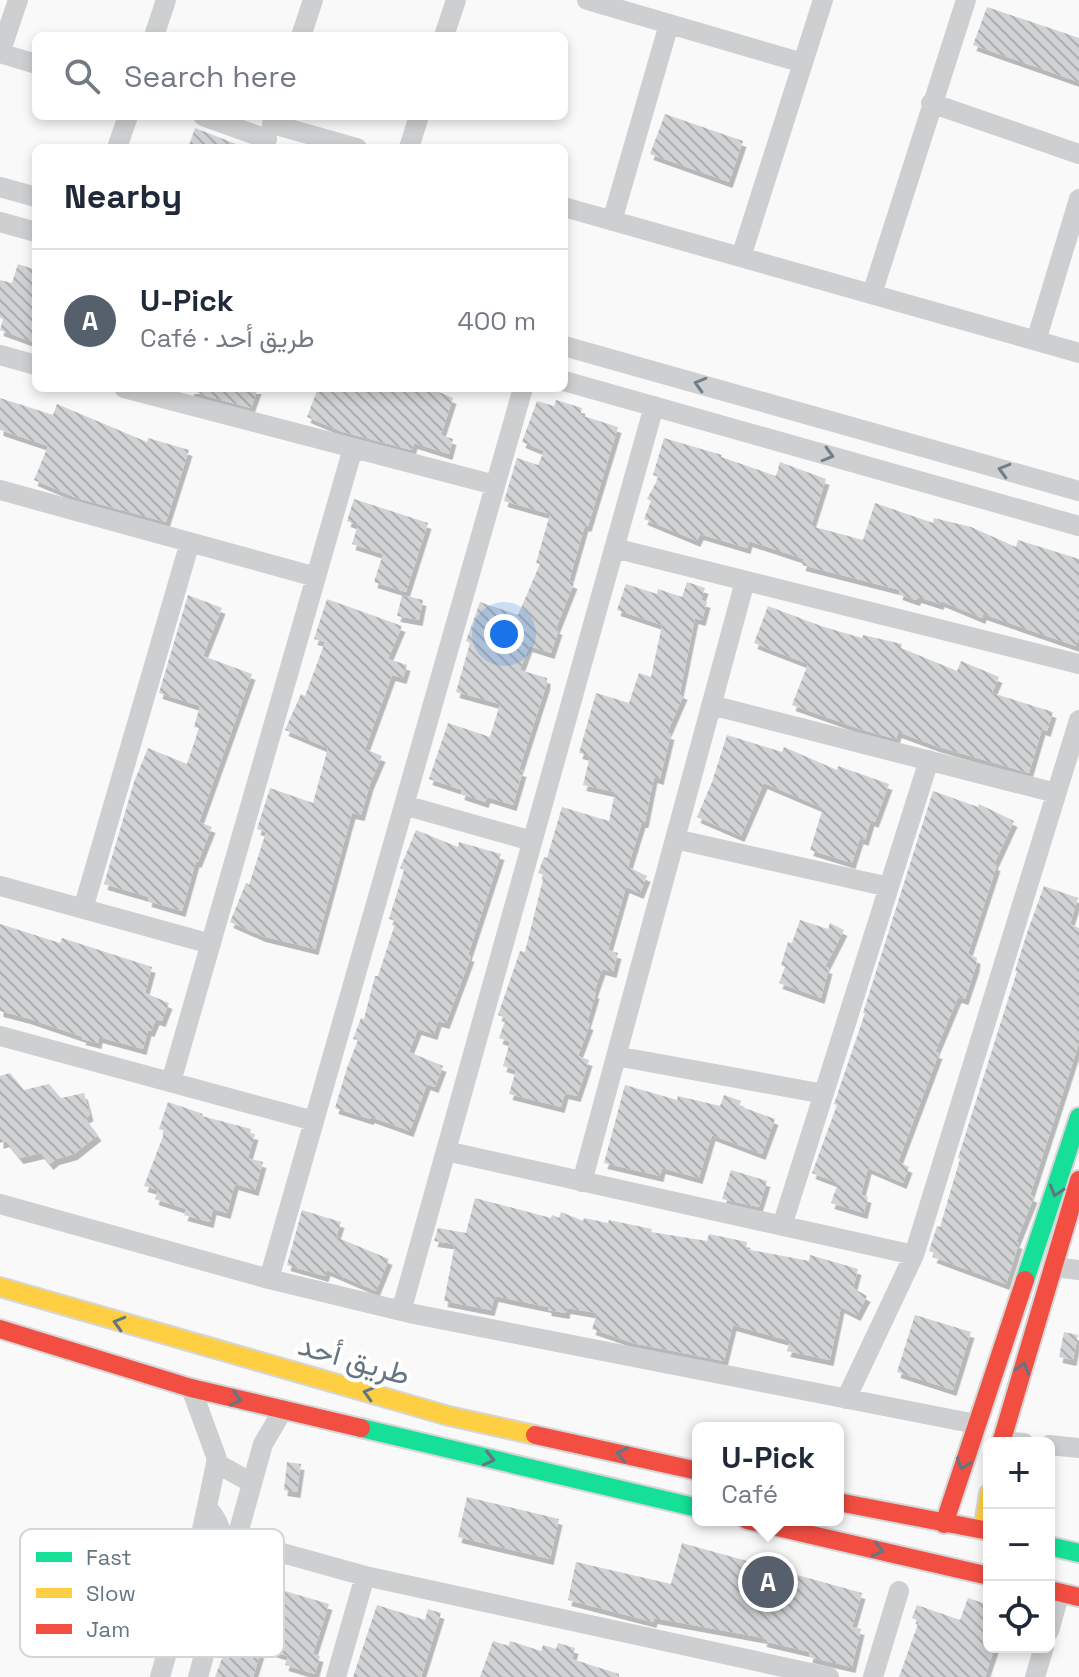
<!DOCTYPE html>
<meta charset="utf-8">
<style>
:root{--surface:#fff;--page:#f2f2f3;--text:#1f2937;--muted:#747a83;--line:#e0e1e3;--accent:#56606c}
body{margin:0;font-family:"Space Grotesk",Vazirmatn,sans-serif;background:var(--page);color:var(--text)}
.controls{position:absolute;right:24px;bottom:24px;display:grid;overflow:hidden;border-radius:12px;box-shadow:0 4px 12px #0003}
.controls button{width:72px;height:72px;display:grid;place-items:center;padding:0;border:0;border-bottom:2px solid var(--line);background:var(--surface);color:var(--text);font:40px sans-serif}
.you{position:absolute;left:504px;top:634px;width:28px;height:28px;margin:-20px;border:6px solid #fff;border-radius:50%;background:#1a73e8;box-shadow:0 0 0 12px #1a73e833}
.badge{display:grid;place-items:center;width:52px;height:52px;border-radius:50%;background:var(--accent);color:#fff;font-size:26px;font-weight:700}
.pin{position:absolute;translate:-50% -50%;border:4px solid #fff;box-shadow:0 2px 8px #0006}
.popup{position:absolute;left:692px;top:1422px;width:152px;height:104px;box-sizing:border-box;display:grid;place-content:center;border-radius:12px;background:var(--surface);filter:drop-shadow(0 2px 6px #0005);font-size:26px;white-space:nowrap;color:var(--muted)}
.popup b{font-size:30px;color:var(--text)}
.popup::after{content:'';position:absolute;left:50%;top:100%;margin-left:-16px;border:16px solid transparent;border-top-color:var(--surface)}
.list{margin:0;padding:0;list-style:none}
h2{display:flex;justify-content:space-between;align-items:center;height:104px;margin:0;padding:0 32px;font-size:34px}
h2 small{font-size:26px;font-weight:400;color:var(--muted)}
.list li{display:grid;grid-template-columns:52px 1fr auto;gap:24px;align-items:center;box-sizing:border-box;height:144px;padding:0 32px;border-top:2px solid var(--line)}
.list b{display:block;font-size:30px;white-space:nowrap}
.list p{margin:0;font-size:26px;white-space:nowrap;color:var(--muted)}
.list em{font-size:26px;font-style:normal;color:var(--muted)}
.icon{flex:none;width:44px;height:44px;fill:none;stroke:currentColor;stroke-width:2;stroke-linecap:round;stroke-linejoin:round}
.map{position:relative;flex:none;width:1079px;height:1677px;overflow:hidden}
.search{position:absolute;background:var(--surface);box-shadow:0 4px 12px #0003;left:32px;top:32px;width:536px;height:88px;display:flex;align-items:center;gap:20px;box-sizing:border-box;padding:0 28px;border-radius:12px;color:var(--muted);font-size:30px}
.panel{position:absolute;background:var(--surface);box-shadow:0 4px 12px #0003;left:32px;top:144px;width:536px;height:248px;border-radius:12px}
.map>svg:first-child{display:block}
.building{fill:url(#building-back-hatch);filter:url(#shadow)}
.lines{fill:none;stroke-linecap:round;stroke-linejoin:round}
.fast-casing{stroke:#d5d6d7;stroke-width:22}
.slow-casing{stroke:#d5d6d7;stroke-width:22}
.jam-casing{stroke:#d5d6d7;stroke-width:22}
.street{stroke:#cecfd0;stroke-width:20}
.fast{stroke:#16e098;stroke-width:18}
.slow{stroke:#ffcf43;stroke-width:18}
.jam{stroke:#f24e42;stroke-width:18}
.oneway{stroke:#707f8b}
.oneway2{stroke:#657683}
.labels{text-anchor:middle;stroke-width:8;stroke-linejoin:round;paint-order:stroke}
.street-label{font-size:30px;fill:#657683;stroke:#fff}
.key{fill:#fff;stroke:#d1d6da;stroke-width:2}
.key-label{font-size:22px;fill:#657683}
</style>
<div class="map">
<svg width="1079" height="1677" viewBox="0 0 1079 1677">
<defs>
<pattern id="building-back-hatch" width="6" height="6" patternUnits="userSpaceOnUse" patternTransform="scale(2)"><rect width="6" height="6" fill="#d0d2d3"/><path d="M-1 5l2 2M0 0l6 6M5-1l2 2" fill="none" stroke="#acafb1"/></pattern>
<filter id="shadow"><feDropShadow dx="3.5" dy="6" stdDeviation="0" flood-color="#0004"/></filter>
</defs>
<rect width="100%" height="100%" fill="#f9f9f9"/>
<path class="building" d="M987,7l92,31v44l-106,-37z
M665,114l78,27 -14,41 -79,-28z
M195,128l49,19 -1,1h-55z
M18,264l18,6v73l-36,-13 3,-11 -3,-1v-38l12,3z
M191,388h67l-7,20 -41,-11 -20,-7z
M318,388h111l24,10 -12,37 12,4 -4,15 -35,-11 -2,7 -69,-18 -36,-15z
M0,398l53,17 4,-11 90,38 1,-4 41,12 -23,72 -89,-24 -43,-18 14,-34 -48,-16z
M556,400l26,8 -2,7 38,12 -30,99 -3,-1 -16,56 5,2 -18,45 3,1 -8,24 -22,-7 -9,24 27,8v5l-28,87 4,1 -10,34 -26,-8 -2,5 -24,-8 1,-4 -33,-11 19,-56 42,14 10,-33 -44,-12 14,-49 -4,-2 14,-39 38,13 22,-51 -4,-1 14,-49 -46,-13 13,-43 21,7 6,-14 -22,-9 15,-41 17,5z
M664,438l58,17 -1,2 55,19 4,-14 46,17 -15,47 52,14 12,-37 58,20 1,-5 37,9 45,20 2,-7 61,19v78l-3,9 -93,-32 -1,4 -41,-17 -1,3 -22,-7 -2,3 -17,-6 1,-4 -98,-25 2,-6 -55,-18 -2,7 -47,-14 -3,7 -53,-22 7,-18 -4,-2 12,-22 -6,-2z
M354,499l74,24 -22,69 -32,-10 9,-28 -31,-10 6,-19 -11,-4z
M687,582l18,6 -4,12 6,2 -5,18 -7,-2 -15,74 4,2 -17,39 4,1 -11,45 -6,-2 -9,45h-3l-14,45 19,9 -7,17 -14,-6 -18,63 10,3 -5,19 -11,-3 -8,23 2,1 -9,30 3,1 -12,32 11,4 -5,16 -7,20 -12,-3 -4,14 -52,-13 7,-24 -13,-4 7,-24 -11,-4 7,-20 -8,-3 22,-64 5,1 19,-77 -6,-2 6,-16 3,1 15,-51 47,14 6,-29 -32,-7 7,-29 -11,-3 17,-60 33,10 10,-30 12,4 11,-52 -45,-15 9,-26 31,10 1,-5 24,8z
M188,595l34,13 -19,48 49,18 -53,148 13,5 -14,35 -2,-1 -14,50 -34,-10 1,-4 -45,-13 30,-102 14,-34 39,16 12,-36 -5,-1 6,-21 -41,-13z
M402,595l21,5 -4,20 -22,-4z
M327,599l75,27 -14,33 19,6 -4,13 -11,-3 -27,74 17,7 -12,28 -9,31 -9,-2 -37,136 -53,-13 -32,-14 16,-39 3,2 17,-53 -9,-3 13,-41 43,15 15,-55 -43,-18 16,-36 4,2 20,-54 -11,-3z
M768,606l53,20 41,12 1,-3 39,9 -1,4 56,23 4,-10 38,16 -7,16 61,19 -6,19 -5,-2 -13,44 -93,-27 -38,-14 -2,7 -33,-9 -71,-25 16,-41 -54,-21z
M727,735l55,17 2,-5 53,23 1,-4 51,18 -14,38 -4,-2 -6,20 -5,-2 -8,25 -42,-13 13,-42 -59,-25 -23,53 -44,-19 15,-35z
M933,791l45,16 1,-3 35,17 -20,43 3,1 -29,89 9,4 -1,8 -11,33 -7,-2 -23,55 4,1 -41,109 11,5 -6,16 -35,-15 -7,27 7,2 -4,16 -33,-10 7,-20 -26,-10 25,-68 -3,-1 31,-91h-2z
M416,830l42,17 1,-5 42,12 -33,101 3,1 -25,67 -8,-2 -4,13 -16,-5 -9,23 34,14 -8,21 -8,-3 -17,47 -39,-14 -1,2 -35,-11 12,-40 11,-28 -5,-1 8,-21 3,1 11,-43h3l18,-55 -7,-2 15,-49 -4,-2z
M1044,886l34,12 -8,26 9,4v115l-49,152 4,2 -18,45 3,1 -13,41 -73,-27 2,-4 -6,-2 8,-25 3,1 20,-68 -2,-1 59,-187h-2l12,-38z
M800,920l28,9 2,-6 14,7 -19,37 4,1 -8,30 -42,-15 6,-16 -4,-2 7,-23 4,1z
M0,924l60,19 2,-5 90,29 -7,26 24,10 -7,18 -6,-2 -5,12 -3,-1 -5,19 -44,-12 -1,6 -16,-4 1,-2 -56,-19 -27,-7z
M10,1073l14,17 25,-6 12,14 23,-5 6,22 -5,3 13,17 -24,19 -18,5 -6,5 -9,-11 -21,5 -14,-17 -6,2v-67z
M625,1085l52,15 1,-4 42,10 4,-11 17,6 -2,5 36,13 -13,35 -50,-19 -13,43 -37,-10 -2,8 -56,-13z
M168,1102l35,12 -1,2 49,13 -1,4 5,1 -7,24 15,4 -8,28 -20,-6 -8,29 -14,-4 -3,13 -26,-7 2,-6 -31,-10 3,-9 -14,-4 21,-55 -6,-2z
M731,1170l36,11 -8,26 -37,-8z
M475,1198l76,20 1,-3 7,3 2,-6 22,9 1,-3 24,5 1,-3 43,9 -1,3 56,9 2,-7 38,8 -1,7 63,12 1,-6 48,14 -5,19 14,8 -10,19 -16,-8 -11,53 -43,-9 3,-10 -57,-16 -9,36 -91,-18 -41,-14 5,-16 -30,-5 -1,5 -18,-3v-3l-53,-11 -4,14 -47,-9 11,-57 -21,-3 4,-13 28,5z
M302,1210l39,12 -5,15 53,22 -13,32 -49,-21 -2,6 -38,-11z
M915,1315l56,17 -18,58 -56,-18z
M1064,1332l14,3 -5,25 -14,-3z
M287,1462l14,2 -4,28 -13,-2z
M467,1497l92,22 -9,40 -92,-22z
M682,1543l180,50 -10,34 9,2 -9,38 -43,-10 1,-5 -47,-11 1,-3 -110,-20 -1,4 -85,-22 8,-38 95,22z
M251,1581l78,23 -16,50 7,2 -5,18 -30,-9 3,-9 -26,-8 -9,29h-38z
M968,1598l21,7v42h6l-10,30h-86l20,-56 -7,-3 5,-13 43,15z
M377,1605l48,15 3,-11 13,4 -20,64h-68z
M493,1641l16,5 1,-5 31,10 2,-6 13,4 2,-6 17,5 -3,11 47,15v3h-139z"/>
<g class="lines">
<defs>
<path id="fast" d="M1025,1280l54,-163
M361,1428l337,80
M1049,1546l30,7"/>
<path id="slow" d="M0,1287l449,129 86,19
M983,1530l6,-36"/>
<path id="jam" d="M0,1329l191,59 170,40
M535,1435l163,36
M1001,1443l78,-263
M838,1502l151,29
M747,1520l242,56
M944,1524l81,-244
M1049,1590l30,7"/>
</defs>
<use href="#fast" class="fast-casing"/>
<use href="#slow" class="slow-casing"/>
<use href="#jam" class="jam-casing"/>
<path class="street" d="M587,0l216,63
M154,36l12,-36
M301,36l12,-36
M444,36l12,-36
M0,53l18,-53
M0,53l36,11
M931,103l148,51
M203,116l64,23
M272,124l85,24
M117,148l11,-32
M409,148l10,-32
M0,187l36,10
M564,207l515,146
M612,221l57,-197
M0,222l36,10
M741,257l82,-257
M872,294l94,-294
M1036,341l43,-142
M564,346l515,145
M0,355l36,10
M564,381l515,145
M124,388l371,97
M0,490l316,87
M614,548l465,116
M711,705l345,88
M404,805l128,36
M675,839l214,48
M0,886l211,58
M83,909l107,-367
M0,1036l314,85
M616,1056l208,38
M171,1082l182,-634
M446,1151l468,104
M582,1182l163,-601
M0,1204l269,75 145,35 562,110
M782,1226l147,-466
M1053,1267l26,3
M269,1279l254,-891
M398,1310l6,-9 250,-895
M846,1399l68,-144 165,-535
M1001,1441l23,2
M1049,1445l30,3
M216,1463l36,20
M207,1508c14,12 17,35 21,52
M236,1540l129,36 464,101
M1049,1631l11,-39
M160,1677l42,-147 15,-71 -26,-71
M198,1677l65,-233 20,-34
M336,1677l29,-101
M873,1677l26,-86
M1035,1677l9,-30"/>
<use href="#fast" class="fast"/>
<use href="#slow" class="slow"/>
<use href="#jam" class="jam"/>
</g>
<defs><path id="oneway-chevron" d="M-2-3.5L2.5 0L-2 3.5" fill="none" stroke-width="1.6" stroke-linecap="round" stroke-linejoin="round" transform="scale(2)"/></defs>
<g class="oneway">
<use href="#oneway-chevron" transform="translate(700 384) rotate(-164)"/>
<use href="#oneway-chevron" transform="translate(828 455) rotate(16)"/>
<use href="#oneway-chevron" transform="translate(1004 470) rotate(-164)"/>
</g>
<g class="oneway2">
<use href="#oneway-chevron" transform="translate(1056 1191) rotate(107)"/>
<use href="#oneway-chevron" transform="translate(119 1323) rotate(-164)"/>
<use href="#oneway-chevron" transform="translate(1023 1368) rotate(-73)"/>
<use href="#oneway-chevron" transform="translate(369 1393) rotate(-164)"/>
<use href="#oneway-chevron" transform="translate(236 1399) rotate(13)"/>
<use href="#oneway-chevron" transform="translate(622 1454) rotate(-168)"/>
<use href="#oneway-chevron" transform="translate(489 1459) rotate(13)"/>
<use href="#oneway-chevron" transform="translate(963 1464) rotate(109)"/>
<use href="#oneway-chevron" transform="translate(878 1550) rotate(13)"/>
</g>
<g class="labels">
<g class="street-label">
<text transform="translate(354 1360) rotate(16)" y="10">طريق أحد</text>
</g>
</g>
<rect x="20" y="1529" width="264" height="128" rx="12" class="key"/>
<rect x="36" y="1552" width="36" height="10" fill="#16e098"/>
<rect x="36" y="1588" width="36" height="10" fill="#ffcf43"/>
<rect x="36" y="1624" width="36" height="10" fill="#f24e42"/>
<g class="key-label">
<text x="86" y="1565">Fast</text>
<text x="86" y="1601">Slow</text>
<text x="86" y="1637">Jam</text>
</g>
</svg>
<div class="controls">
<button>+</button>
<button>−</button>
<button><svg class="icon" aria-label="locate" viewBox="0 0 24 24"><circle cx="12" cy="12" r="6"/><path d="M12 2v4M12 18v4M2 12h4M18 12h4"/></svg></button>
</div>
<div class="you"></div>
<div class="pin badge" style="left:768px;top:1582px">A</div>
<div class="popup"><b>U-Pick</b>Café</div>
<div class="search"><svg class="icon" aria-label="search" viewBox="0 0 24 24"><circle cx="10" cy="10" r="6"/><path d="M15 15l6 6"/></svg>Search here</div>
<section class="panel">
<h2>Nearby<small></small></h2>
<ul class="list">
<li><span class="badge">A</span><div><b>U-Pick</b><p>Café · طريق أحد</p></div><em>400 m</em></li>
</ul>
</section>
</div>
